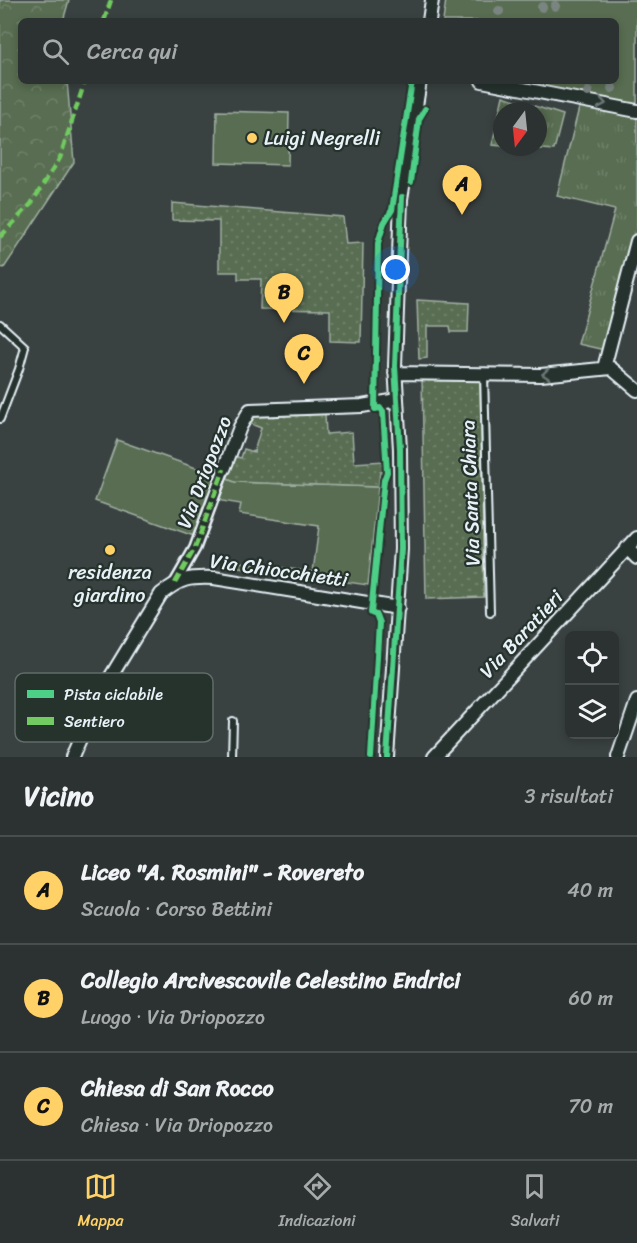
<!DOCTYPE html>
<html lang="it">
<meta charset="utf-8">
<style>
:root{--surface:#2c3231;--page:#343a39;--text:#f1f3f6;--muted:#a6aaab;--line:#484d4d;--accent:#ffd166}
body{margin:0;font-family:Sriracha,sans-serif;background:var(--page);color:var(--text)}
.controls{position:absolute;right:18px;bottom:18px;display:grid;overflow:hidden;border-radius:9px;box-shadow:0 3px 9px #0003}
.controls button{width:54px;height:54px;display:grid;place-items:center;padding:0;border:0;border-bottom:2px solid var(--line);background:var(--surface);color:var(--text);font:30px sans-serif}
.compass{position:absolute;left:493px;top:102px;width:54px;height:54px;border-radius:50%;background:var(--surface);box-shadow:0 3px 9px #0003;rotate:195deg}
.you{position:absolute;left:396px;top:270px;width:21px;height:21px;margin:-15px;border:4px solid #fff;border-radius:50%;background:#1a73e8;box-shadow:0 0 0 9px #1a73e833}
.badge{display:grid;place-items:center;width:39px;height:39px;border-radius:50%;background:var(--accent);color:#111;font-size:20px;font-weight:700}
.pin{position:absolute;translate:-50% -50px;filter:drop-shadow(0 2px 3px #0008)}
.pin::after{content:'';position:absolute;top:32px;width:21px;height:18px;background:inherit;clip-path:polygon(0 0,100% 0,50% 100%)}
.list{margin:0;padding:0;list-style:none}
h2{display:flex;justify-content:space-between;align-items:center;height:78px;margin:0;padding:0 24px;font-size:26px}
h2 small{font-size:20px;font-weight:400;color:var(--muted)}
.list li{display:grid;grid-template-columns:39px 1fr auto;gap:18px;align-items:center;box-sizing:border-box;height:108px;padding:0 24px;border-top:2px solid var(--line)}
.list b{display:block;font-size:22px;white-space:nowrap}
.list p{margin:0;font-size:20px;white-space:nowrap;color:var(--muted)}
.list em{font-size:20px;font-style:normal;color:var(--muted)}
.icon{flex:none;width:33px;height:33px;fill:none;stroke:currentColor;stroke-width:2;stroke-linecap:round;stroke-linejoin:round}
.map{position:relative;flex:none;width:637px;height:757px;overflow:hidden}
.search{position:absolute;background:var(--surface);box-shadow:0 3px 9px #0003;left:18px;right:18px;top:18px;height:66px;display:flex;align-items:center;gap:15px;box-sizing:border-box;padding:0 21px;border-radius:9px;color:var(--muted);font-size:22px}
.sheet{height:402px;background:var(--surface)}
nav{display:flex;justify-content:space-around;align-items:center;box-sizing:border-box;height:84px;border-top:2px solid var(--line);background:var(--surface);font-size:16px;color:var(--muted)}
nav a{display:grid;justify-items:center;gap:3px}
nav .on{color:var(--accent)}
.map>svg:first-child{display:block}
.grass{fill:url(#grass-tufts);stroke:#a0afa4;stroke-width:1.5}
.forest{fill:url(#forest-crowns);stroke:#a0afa4;stroke-width:1.5}
.park{fill:#586d51;stroke:#a0afa4;stroke-width:1.5}
.garden{fill:url(#garden-dots);stroke:#a0afa4;stroke-width:1.5}
.lines{fill:none;stroke-linecap:round;stroke-linejoin:round}
.service-casing{stroke:#e8f1f8;stroke-width:10}
.pedestrian-casing{stroke:#e8f1f8;stroke-width:14}
.minor-casing{stroke:#e8f1f8;stroke-width:16}
.service{stroke:#26332d;stroke-width:6}
.pedestrian{stroke:#26332d;stroke-width:9}
.minor{stroke:#26332d;stroke-width:12}
.quiet{stroke:#71cb61;stroke-width:4.5;stroke-dasharray:9 4.5;stroke-linecap:butt}
.cycleway-casing{stroke:#26332d;stroke-width:10}
.cycleway{stroke:#4dcf88;stroke-width:6}
.tree{fill:#7a8581}
.oneway{stroke:#6a7674}
.poi-dot{fill:#ffd166;stroke:#26332d;stroke-width:2}
.labels{text-anchor:middle;stroke-width:4.5;stroke-linejoin:round;paint-order:stroke}
.poi-label{font-size:20px;fill:#e8f1f8;stroke:#26332d;text-anchor:start}
.street-label{font-size:20px;fill:#e8f1f8;stroke:#26332d}
.key{fill:#26332d;stroke:#606c6a;stroke-width:1.5}
.key-label{font-size:16px;fill:#e8f1f8}
</style>
<div class="map">
<svg width="637" height="757" viewBox="0 0 637 757">
<defs>
<pattern id="grass-tufts" width="24" height="20" patternUnits="userSpaceOnUse" patternTransform="scale(1.5)"><rect width="24" height="20" fill="#586d51"/><path d="M3 7l-1-3M5 7V3M7 7l1-3M15 17l-1-3M17 17v-4M19 17l1-3" fill="none" stroke="#70826b"/></pattern>
<pattern id="forest-crowns" width="20" height="18" patternUnits="userSpaceOnUse" patternTransform="scale(1.5)"><rect width="20" height="18" fill="#586d51"/><path d="M2 6a3 3 0 1 1 6 0M12 15a3 3 0 1 1 6 0" fill="none" stroke="#70826b"/></pattern>
<pattern id="garden-dots" width="8" height="8" patternUnits="userSpaceOnUse" patternTransform="scale(1.5)"><rect width="8" height="8" fill="#586d51"/><path d="M2 2h.1M6 6h.1" fill="none" stroke="#70826b" stroke-width="1.8" stroke-linecap="round"/></pattern>
</defs>
<rect width="100%" height="100%" fill="#3a4241"/>
<filter id="ink" filterUnits="userSpaceOnUse"><feTurbulence type="fractalNoise" baseFrequency=".0167" numOctaves="2"/><feDisplacementMap in="SourceGraphic" scale="12" xChannelSelector="R" yChannelSelector="G"/><feConvolveMatrix kernelMatrix="1 2 1 2 8 2 1 2 1" color-interpolation-filters="sRGB"/></filter>
<g filter="url(#ink)">
<path class="grass" d="M503,96l60,19 -9,35 -38,-3h22v-36h-36v35l-10,-1z
M580,104l57,14v113l-32,119 -27,-6 37,-134 -58,-14z"/>
<path class="forest" d="M0,0h69l-6,21h-42v60h46l7,81 -70,106 -4,-1z"/>
<path class="park" d="M446,0h191v107l-131,-26h110v-60h-173z
M217,111l72,2 -1,52 -72,-2z
M117,440l99,35 -22,61 -99,-35z
M225,478l10,4 143,5 -10,98 -136,-19 1,-5 80,11 6,-46 -80,-12 2,-10 -25,-4z"/>
<path class="garden" d="M172,203l171,14 3,27 17,-1 -2,99 -31,-1v-31l-70,-1 1,-30h-23v-7h-19v-51l-47,-1z
M417,300l52,3 -1,29h-17l-1,-6h-23v32l-8,1z
M480,377l4,220 -58,2 -4,-221z
M252,412h63l10,2 1,20 26,-2 2,31 31,-2v11h-5l-2,15 -143,-5 -10,-4 8,-22 8,2 3,-9 10,3 7,-24 -15,-6z"/>
<g class="lines">
<defs>
<path id="service" d="M0,324l25,23 -6,22 -19,50
M484,374l6,238
M232,757l1,-36"/>
<path id="pedestrian" d="M175,583l20,-35 29,-79"/>
<path id="minor" d="M429,21l3,-21
M482,81l155,30
M604,368l33,-127
M395,373l146,2 70,-7 26,22
M224,469l16,-42 10,-17 112,-4 35,-6
M627,548l10,10
M72,757l27,-61 62,-102c20,-16 28,-17 53,-16l184,30
M387,757l14,-208 -1,-100 -5,-83 6,-167 19,-118
M434,757l203,-219
M618,757l19,-56"/>
</defs>
<use href="#service" class="service-casing"/>
<use href="#pedestrian" class="pedestrian-casing"/>
<use href="#minor" class="minor-casing"/>
<use href="#service" class="service"/>
<use href="#pedestrian" class="pedestrian"/>
<use href="#minor" class="minor"/>
<path class="quiet" d="M104,21l7,-21
M0,237l31,-33 29,-46 25,-77
M175,583l20,-35 29,-79"/>
<defs>
<path id="cycleway" d="M411,182l8,-63 6,-10
M371,757l8,-134 -3,-8 -5,-2 13,-133 3,-8 -4,-61 -3,-3 -5,1 3,-166 6,-20 8,-13 20,-129
M387,757l14,-208 -1,-100 -5,-83 7,-169"/>
</defs>
<use href="#cycleway" class="cycleway-casing"/>
<use href="#cycleway" class="cycleway"/>
</g>
<g class="tree">
<circle cx="555" cy="6" r="5"/>
<circle cx="542" cy="7" r="5"/>
<circle cx="499" cy="11" r="5"/>
<circle cx="612" cy="88" r="5"/>
<circle cx="588" cy="92" r="5"/>
</g>
<defs><path id="oneway-chevron" d="M-2-3.5L2.5 0L-2 3.5" fill="none" stroke-width="1.6" stroke-linecap="round" stroke-linejoin="round" transform="scale(1.5)"/></defs>
<g class="oneway">
<use href="#oneway-chevron" transform="translate(602 103) rotate(10)"/>
<use href="#oneway-chevron" transform="translate(546 374) rotate(175)"/>
</g>
</g>
<g class="poi-dot">
<circle cx="252" cy="138" r="6"/>
<circle cx="110" cy="550" r="6"/>
</g>
<g class="labels">
<g class="poi-label">
<text x="264" y="145">Luigi Negrelli</text>
<text x="110" y="579" text-anchor="middle">residenza<tspan x="110" dy="23">giardino</tspan></text>
</g>
<g class="street-label">
<text transform="translate(204 472) rotate(-69)" y="7">Via Driopozzo</text>
<text transform="translate(470 493) rotate(-92)" y="7">Via Santa Chiara</text>
<text transform="translate(279 570) rotate(8)" y="7">Via Chiocchietti</text>
<text transform="translate(521 634) rotate(-47)" y="7">Via Baratieri</text>
</g>
</g>
<rect x="15" y="673" width="198" height="69" rx="9" class="key"/>
<rect x="27" y="690" width="27" height="8" fill="#4dcf88"/>
<rect x="27" y="717" width="27" height="8" fill="#71cb61"/>
<g class="key-label">
<text x="64" y="700">Pista ciclabile</text>
<text x="64" y="727">Sentiero</text>
</g>
</svg>
<div class="controls">
<button><svg class="icon" aria-label="locate" viewBox="0 0 24 24"><circle cx="12" cy="12" r="6"/><path d="M12 2v4M12 18v4M2 12h4M18 12h4"/></svg></button>
<button><svg class="icon" aria-label="layers" viewBox="0 0 24 24"><path d="M12 4l9 5-9 5-9-5zM3 14l9 5 9-5"/></svg></button>
</div>
<svg class="compass" viewBox="-18 -18 36 36"><path d="M0-13l5 13h-10z" fill="#e53935"/><path d="M0 13l5-13h-10z" fill="#a6aaab"/></svg>
<div class="you"></div>
<div class="pin badge" style="left:462px;top:215px">A</div>
<div class="pin badge" style="left:284px;top:323px">B</div>
<div class="pin badge" style="left:304px;top:384px">C</div>
<div class="search"><svg class="icon" aria-label="search" viewBox="0 0 24 24"><circle cx="10" cy="10" r="6"/><path d="M15 15l6 6"/></svg>Cerca qui</div>
</div>
<section class="sheet">
<h2>Vicino<small>3 risultati</small></h2>
<ul class="list">
<li><span class="badge">A</span><div><b>Liceo &quot;A. Rosmini&quot; - Rovereto</b><p>Scuola · Corso Bettini</p></div><em>40 m</em></li>
<li><span class="badge">B</span><div><b>Collegio Arcivescovile Celestino Endrici</b><p>Luogo · Via Driopozzo</p></div><em>60 m</em></li>
<li><span class="badge">C</span><div><b>Chiesa di San Rocco</b><p>Chiesa · Via Driopozzo</p></div><em>70 m</em></li>
</ul>
</section>
<nav>
<a class="on"><svg class="icon" aria-label="map" viewBox="0 0 24 24"><path d="M3 6l6-2 6 2 6-2v14l-6 2-6-2-6 2zM9 4v14M15 6v14"/></svg>Mappa</a>
<a><svg class="icon" aria-label="directions" viewBox="0 0 24 24"><path d="M12 3l9 9-9 9-9-9zM9 14v-3h6M13 9l2 2-2 2"/></svg>Indicazioni</a>
<a><svg class="icon" aria-label="saved" viewBox="0 0 24 24"><path d="M7 4h10v16l-5-4-5 4z"/></svg>Salvati</a>
</nav>
